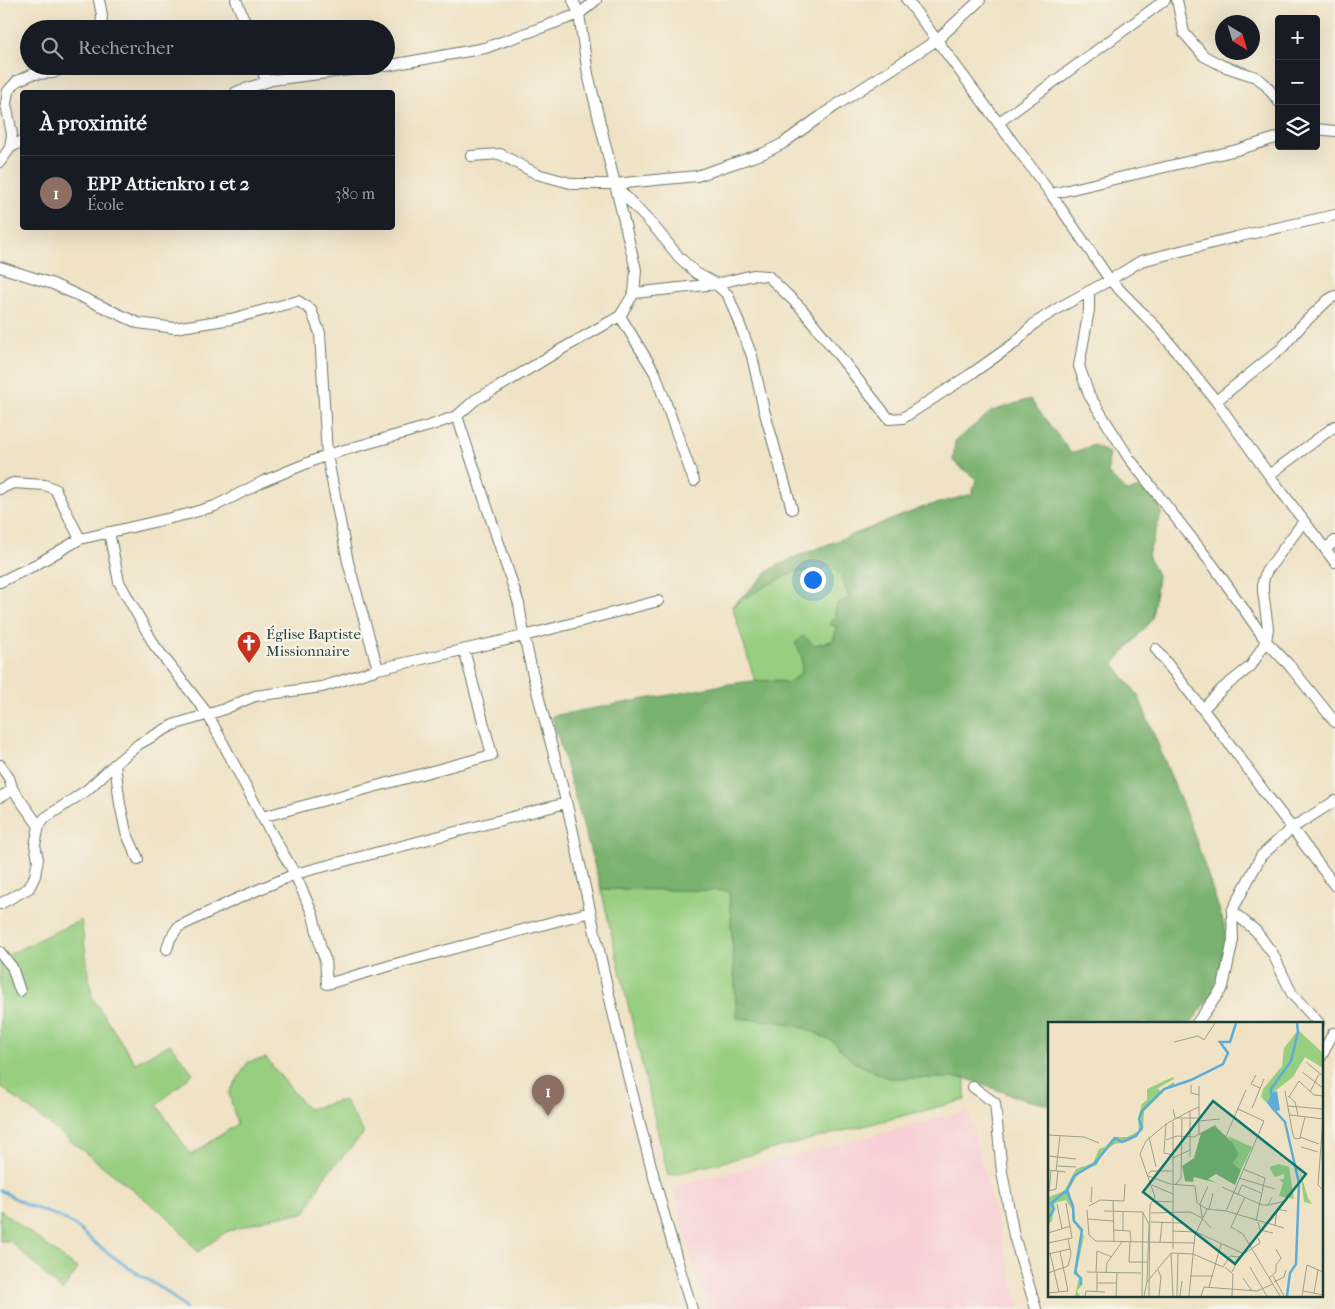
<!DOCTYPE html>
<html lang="fr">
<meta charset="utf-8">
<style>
:root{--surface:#171b24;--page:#242831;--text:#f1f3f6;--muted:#9ea1a6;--line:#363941;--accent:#c8321e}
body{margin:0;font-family:"IM FELL French Canon",serif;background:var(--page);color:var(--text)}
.controls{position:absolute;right:15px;top:15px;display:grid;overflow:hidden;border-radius:5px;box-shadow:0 5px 20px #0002}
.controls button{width:45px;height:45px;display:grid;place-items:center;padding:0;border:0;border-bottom:1px solid var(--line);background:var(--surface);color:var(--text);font:25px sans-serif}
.compass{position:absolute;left:1215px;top:15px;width:45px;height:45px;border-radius:50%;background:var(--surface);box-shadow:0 5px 20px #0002;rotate:142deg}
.you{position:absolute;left:812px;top:579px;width:18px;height:18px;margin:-12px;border:4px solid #fff;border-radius:50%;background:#1a73e8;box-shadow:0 0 0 8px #1a73e833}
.badge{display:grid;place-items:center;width:32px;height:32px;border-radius:50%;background:var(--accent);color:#fff;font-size:16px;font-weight:700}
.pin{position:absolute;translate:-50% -41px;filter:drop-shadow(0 1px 2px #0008)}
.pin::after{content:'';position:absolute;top:26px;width:18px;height:15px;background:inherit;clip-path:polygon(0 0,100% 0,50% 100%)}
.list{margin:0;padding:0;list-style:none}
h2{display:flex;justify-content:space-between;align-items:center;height:65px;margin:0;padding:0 20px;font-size:21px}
h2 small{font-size:16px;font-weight:400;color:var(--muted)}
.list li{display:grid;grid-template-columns:32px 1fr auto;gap:15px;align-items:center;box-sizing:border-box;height:75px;padding:0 20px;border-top:1px solid var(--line)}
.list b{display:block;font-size:19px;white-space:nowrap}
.list p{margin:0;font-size:16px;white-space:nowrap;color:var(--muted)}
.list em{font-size:16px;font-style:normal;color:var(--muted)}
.icon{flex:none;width:28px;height:28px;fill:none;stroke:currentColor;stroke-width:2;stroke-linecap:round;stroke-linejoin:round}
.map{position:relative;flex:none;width:1335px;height:1309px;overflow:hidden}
.search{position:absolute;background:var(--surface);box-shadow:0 5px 20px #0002;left:20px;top:20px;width:375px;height:55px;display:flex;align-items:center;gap:12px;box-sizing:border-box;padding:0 18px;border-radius:28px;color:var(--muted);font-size:19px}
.panel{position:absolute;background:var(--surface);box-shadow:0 5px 20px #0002;left:20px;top:90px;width:375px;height:140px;border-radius:5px}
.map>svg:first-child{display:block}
.built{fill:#f7cfd4}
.green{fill:#97ce80;stroke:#5b865a}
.forest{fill:#79b16e;stroke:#4c7751}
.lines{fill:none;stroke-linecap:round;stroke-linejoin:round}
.stream{stroke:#5eacd8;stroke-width:3}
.minor-casing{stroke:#687767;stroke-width:12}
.minor{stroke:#fff;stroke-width:10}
.labels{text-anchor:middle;stroke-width:4.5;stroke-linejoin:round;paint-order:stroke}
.poi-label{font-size:15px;fill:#1f3d34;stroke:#f7f3e8;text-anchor:start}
.inset-river{fill:none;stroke:#5eacd8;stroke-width:2.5}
.inset-road{fill:none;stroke:#9ca08b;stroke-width:1}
.view{fill:#0f766e;fill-opacity:0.15;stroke:#0f766e;stroke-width:2.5}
.inset-edge{fill:none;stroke:#1f3d34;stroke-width:2.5}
</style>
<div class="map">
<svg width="1335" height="1309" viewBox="0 0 1335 1309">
<rect width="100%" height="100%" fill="#f7f3e8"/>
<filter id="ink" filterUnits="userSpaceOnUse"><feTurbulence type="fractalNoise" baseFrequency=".02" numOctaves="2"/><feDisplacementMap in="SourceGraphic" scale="10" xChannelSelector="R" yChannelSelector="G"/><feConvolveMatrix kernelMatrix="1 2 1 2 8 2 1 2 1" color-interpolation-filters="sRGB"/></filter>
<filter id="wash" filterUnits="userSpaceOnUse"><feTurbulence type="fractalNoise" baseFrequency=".0096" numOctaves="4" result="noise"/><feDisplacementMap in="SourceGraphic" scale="20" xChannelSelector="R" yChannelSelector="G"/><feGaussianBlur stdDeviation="1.12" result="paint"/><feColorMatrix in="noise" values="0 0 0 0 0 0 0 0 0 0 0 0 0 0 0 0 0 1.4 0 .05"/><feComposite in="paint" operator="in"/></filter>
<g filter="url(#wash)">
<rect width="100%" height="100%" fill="#efe2c5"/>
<path class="built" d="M968,1110l52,199h-316l-1,-5 4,-4 -3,-8 -4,-1 -27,-104 195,-50z"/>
<path class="green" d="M830,565l10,8 9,25 -12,6 -3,14 -3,6 6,4 -4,13 -19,4 -12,9v12l-2,9 -13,8 -9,-3 -23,1 -23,-75 35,-21 30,-14 17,1z
M601,889l128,1 8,128 42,4 26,6 27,13 20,20 36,17h77v22l-297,76z
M81,920l11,77 43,66 35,-19 23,29 -36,32 34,50 46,-31 -8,-31 19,-31 18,-4 41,51 37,-9 20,33 -40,44 -19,36 -31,4 -48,15 -28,20 -29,-34 -169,-132v-127l50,-25z
M0,1210l78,59 -16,22 -52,-50h-10z"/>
<path class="forest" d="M1030,399l41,54 23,-8 15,8 -1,20 19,19 22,-7 13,27 -14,43 10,22 -6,42 -38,45 24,31 55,136 35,105 -16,59 -21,28h-142v82l-27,-6 -57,-21h-77l-36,-17 -20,-20 -27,-13 -26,-6 -42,-4 -8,-127 -128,-2 -49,-173c43,-8 86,-16 129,-23 27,-5 82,-18 106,-10l13,-8c4,-16 3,-19 -5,-32l8,-7 11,9 19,-4 4,-13 -7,-4 4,-6 3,-14 12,-6 -9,-25 -10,-8 -16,7 -17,-1 -30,14 -35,21 39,-37 24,-12 129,-50 48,-13 4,-15 -23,-18 2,-20 37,-30z"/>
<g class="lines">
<path class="stream" d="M0,1190l27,15 30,11 16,8 19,17 34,25 41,26 19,17"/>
</g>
</g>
<g filter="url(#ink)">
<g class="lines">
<defs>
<path id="minor" d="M99,0l3,15 -1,14
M236,0l12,29
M907,0l144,194 59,86 50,51 56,70 53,74 66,87
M1177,0l7,33 20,23 19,10 33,11 8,6 15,19
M261,66l5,15
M386,66l99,-18 94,-34 17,-14
M236,92l36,-12 109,-14
M998,123l167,-123
M1316,129l19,2
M10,148l12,-7
M471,156l29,-2 37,20 37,10h40l83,-8 67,-23 18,-9 53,-38 102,-66 43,-40
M0,162l10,-14 2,-14 -6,-30 2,-13 9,-10 16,-7 20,-1 14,-7
M614,184l43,46 22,27 17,16 20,11 12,11 24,61 12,54 28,99
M1051,194l186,-44 42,-13
M0,267l53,17 85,39 37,5 56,-9 67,-18 13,9 9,23 7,122 21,107 30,107
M1089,291v19l-10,56 10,29 40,63 86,110 51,73 23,24 46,57
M634,293l82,-9 37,-9 15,1 34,33 87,110 14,-1 68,-44 44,-31 20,-20 25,-16 50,-27 31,-19 95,-24 99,-22
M620,316l35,57 39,108
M1216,401l65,-52 22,-25 25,-24 7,-4
M457,416l62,188c10,71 34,140 50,210 36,166 72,332 123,495
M1269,475l66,-49
M0,489l13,-6 32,2 10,4 25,50
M109,532l10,50 22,39 14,25 52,67 55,104 33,57 18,41 8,34 4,10 2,25 72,-21 191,-51
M1325,549l10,-8
M0,582l37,-18 43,-25 108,-25 27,-8 49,-25 63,-26 102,-29 28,-10 18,-16 22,-12 65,-39 58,-33 14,-23 2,-23 -48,-196 -9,-60 -6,-14
M1156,649l82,106 27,38 27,35 43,58
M1203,709l19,-20 29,-23 15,-25 2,-12 -5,-38v-9l3,-10 38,-51
M0,765l9,13 4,12 -13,7
M13,790l26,36
M262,817l230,-62 -28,-105
M138,859l-12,-27 -6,-28 -5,-40 24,-20 34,-19 49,-15 33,-14 67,-9 56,-18 146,-33 134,-35
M0,904l29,-16 6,-12 3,-17 -3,-14 4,-19 6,-8 42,-28 28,-26
M1232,911l24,20 17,23 19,40 27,29
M167,949l3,-10 8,-12 54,-26 63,-27 271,-71
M0,952l12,15 8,24
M1197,1023l26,-36 10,-47 -1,-29 29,-55 31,-28 43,-27
M1321,1057l12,-24
M973,1087l22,16 7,69 12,64 22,73"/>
</defs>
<use href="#minor" class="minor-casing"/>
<use href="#minor" class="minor"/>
</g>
</g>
<defs>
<symbol id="church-pin" viewBox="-11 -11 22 30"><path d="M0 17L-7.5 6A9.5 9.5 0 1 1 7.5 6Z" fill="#c8321e" stroke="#f7f3e8"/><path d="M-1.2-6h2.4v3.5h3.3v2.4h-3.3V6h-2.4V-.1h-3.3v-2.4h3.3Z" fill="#fff"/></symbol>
</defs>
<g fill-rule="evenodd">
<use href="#church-pin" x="235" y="629" width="28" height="38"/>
</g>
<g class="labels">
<g class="poi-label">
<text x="266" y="639">Église Baptiste<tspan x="266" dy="17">Missionnaire</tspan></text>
</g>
</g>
<g transform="translate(1048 1022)">
<rect width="275" height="275" fill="#efe2c5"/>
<path d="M250,8l25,23v15l-18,-11 -12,20 -18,14 -8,12 -6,-6 2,-8 19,-23 2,-18zM125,55l1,2 -16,9 2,3 14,-9v5l-9,3 -21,21 -1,19 -14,11 -14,3 -12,7 -6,14 -17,6 -11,18 5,30 10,17 -7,34 5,15 -5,6 3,5h-5l4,-19 -4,-4 6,-41 -9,-12v-11l-6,-9 -11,3 -3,18 -4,4 1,-28 15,-6 12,-22 17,-6 6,-14 6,-2 9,-10h13l12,-6 -1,-13 4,-14 5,-4v-11zM180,114l24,11 -11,23 -8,-7 6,-9zM231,142l10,3 5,32 -15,-3 4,-13 -4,-4h5v-5l-9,3 -5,-8 1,-3zM252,149l8,27 4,6 -8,-2z" fill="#97ce80"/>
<path d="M167,104l17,16 7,12 -6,9 8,7 -6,15 -19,-11 -8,5 9,4 -23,-6 -1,5 -8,-1 -3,-15 12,-8 7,-25z" fill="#79b16e"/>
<path d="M229,69l3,19 -6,2 -7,-9 5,-10z" fill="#5eacd8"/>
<path class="inset-river" d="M223,73v-6l20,-28 7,-29 -1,-9M227,89l10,11 14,61 -3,81 -6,9 -3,23M26,154l21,-13 20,-25 7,4 14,-6 6,-9 -3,-8 3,-8 22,-22 27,-9 32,-16 5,-11 -8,-11h10l6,-19M26,154l-7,15 6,15 1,15 8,9 -7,43 6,5v7M0,198l6,-11 -3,-6 15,-12"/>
<path class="inset-road" d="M126,20l24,-6 6,4 11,-17M258,40l17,14M254,50l21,16M208,53l-5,9 9,4M143,63v8l8,2M237,69l8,44 2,4 6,-1M262,70l9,-18M240,74l7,6 3,13M241,75l10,-16 15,14 9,1M240,84l35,3M204,86l12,-29M125,87l2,9h23M242,93l33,4M257,95l-5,20 19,7M275,97l-5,66 5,5M151,99l21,-2M0,113l36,2 15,6M151,113v-49M178,114l20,-46M101,115l7,30M118,118l11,-4 17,1 22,-12M253,125l17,5M125,133l-9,-2 2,-29 24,-13M0,134l28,3M142,135v-46l9,-4M125,136l17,-8M9,144l19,1M195,147l22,9 -9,43M0,148l18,2M8,149l4,-35M100,152l3,-3h21M100,154l22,8 25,2 2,17 10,6M191,156l36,11M104,163l21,9M127,163l6,-7 1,-59M174,165l40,18h6l4,-8M0,169l8,-2 2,-18M1,169l2,-20M190,172l4,-9 19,8M197,175l-14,30 12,7 37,62M65,178l1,42M105,179l20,1M43,180l1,-15M9,182l5,25M220,183l18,-4 1,-7M41,184l11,-6 24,1 1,-17M161,187l4,-16M39,188l2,25 7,6 98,2M56,189l39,1 -1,84M178,189l38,-90 -26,-12M95,191l6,11 -2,58M103,191l39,-1 12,6 9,10M154,195l-2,-13 8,-18M40,197l25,2M103,200l30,1M210,200l2,8 13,3M227,203l2,-16 10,2M65,208l17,1 1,11M75,208v-19M124,209l24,1 46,21M0,211l23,-7M82,220l-1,20h19M112,220l2,-19M0,221l24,-5 -6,-35M125,227v-127M2,231l9,39M0,232l22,-5M177,245l8,7 -1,22M202,245l17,29M110,248l3,7 -2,19M39,250l54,1M48,250l1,-21 15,6M184,250l8,-16M0,251l20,-7 3,-12 -3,-15M58,251l1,-10 15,-21M142,254h23M225,254l11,20M195,256l9,13M221,256l7,-6v-7l5,-7 -5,-9M226,260l10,-5 2,-7M49,261h20M161,265l12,-43M255,269l20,4M49,270v-20M0,271l20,-2 -8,-40M266,271l4,-23M37,274l1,-5 19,1M68,274l1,-23M96,274l3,-14 24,-29M101,274l1,-91 5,-8 -15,-43 6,-13 20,-17M125,274l-2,-43 22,1 30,13 7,-11 9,1 21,-14 -2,-5M129,274l1,-42M132,274l2,-15M141,274l6,-61 12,-26 19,2 58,17M153,274l3,-9 53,4 16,-7M254,274l5,-31 16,7"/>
<path class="view" d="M165,79l93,73 -71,90 -92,-72z"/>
<rect width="275" height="275" class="inset-edge"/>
</g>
</svg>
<div class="controls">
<button>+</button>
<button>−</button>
<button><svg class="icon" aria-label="layers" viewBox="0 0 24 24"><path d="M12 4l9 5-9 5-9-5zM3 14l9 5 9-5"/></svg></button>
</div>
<svg class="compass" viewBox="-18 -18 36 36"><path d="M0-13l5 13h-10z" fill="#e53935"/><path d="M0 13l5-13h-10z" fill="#9ea1a6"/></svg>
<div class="you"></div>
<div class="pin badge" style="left:548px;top:1116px;background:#8d6e63">1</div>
<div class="search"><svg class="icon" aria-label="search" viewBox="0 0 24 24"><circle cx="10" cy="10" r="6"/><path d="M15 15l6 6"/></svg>Rechercher</div>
<section class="panel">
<h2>À proximité<small></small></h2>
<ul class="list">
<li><span class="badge" style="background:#8d6e63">1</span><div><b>EPP Attienkro 1 et 2</b><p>École</p></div><em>380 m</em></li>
</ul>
</section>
</div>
